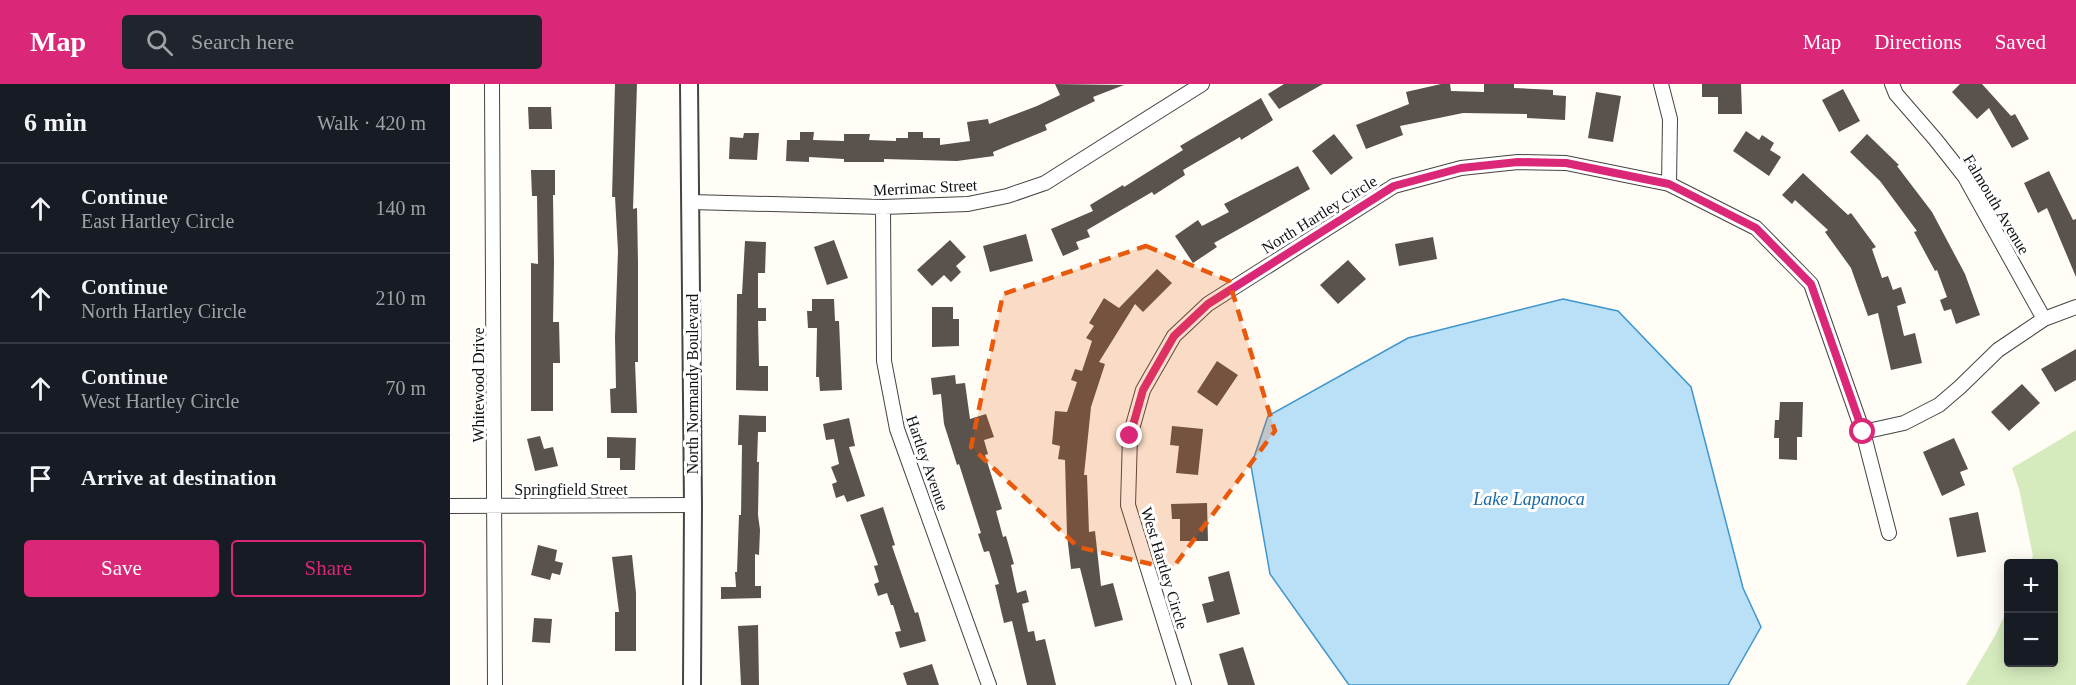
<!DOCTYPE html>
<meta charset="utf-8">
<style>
:root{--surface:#171b24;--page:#20242c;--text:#f1f3f6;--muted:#9ea1a6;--line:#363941;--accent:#db2777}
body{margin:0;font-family:"Times New Roman",serif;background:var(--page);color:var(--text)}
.controls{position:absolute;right:18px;bottom:18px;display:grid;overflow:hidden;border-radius:6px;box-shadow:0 3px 15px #0003}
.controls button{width:54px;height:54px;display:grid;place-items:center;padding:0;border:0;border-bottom:2px solid var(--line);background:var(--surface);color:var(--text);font:30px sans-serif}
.stop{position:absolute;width:18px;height:18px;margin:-14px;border:4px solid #db2777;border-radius:50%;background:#fff}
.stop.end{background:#db2777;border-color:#fff;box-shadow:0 2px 6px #0008}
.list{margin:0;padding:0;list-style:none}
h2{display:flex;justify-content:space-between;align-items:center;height:78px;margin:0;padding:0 24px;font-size:26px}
h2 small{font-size:20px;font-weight:400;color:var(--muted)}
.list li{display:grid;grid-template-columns:39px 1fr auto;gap:18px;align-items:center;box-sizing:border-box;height:90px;padding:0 24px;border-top:2px solid var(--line)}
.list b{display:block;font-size:22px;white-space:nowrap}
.list p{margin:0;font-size:20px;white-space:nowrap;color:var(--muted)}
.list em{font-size:20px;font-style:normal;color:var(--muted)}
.actions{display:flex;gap:12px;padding:18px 24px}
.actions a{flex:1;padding:14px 0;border:2px solid var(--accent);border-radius:6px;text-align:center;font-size:21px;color:var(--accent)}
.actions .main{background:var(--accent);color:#fff}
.icon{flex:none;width:33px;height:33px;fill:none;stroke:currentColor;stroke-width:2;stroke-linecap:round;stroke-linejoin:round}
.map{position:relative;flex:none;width:1626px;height:601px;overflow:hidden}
header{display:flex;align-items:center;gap:36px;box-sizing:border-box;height:84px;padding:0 30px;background:var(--accent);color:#fff}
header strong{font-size:28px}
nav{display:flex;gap:33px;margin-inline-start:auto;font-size:21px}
.search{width:420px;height:54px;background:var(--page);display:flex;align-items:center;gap:15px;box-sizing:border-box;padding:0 21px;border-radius:6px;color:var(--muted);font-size:22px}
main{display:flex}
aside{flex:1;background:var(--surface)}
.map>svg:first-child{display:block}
.green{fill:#d5ebbd}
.water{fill:#b9e0f7;stroke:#3f96cf;stroke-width:1.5}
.building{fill:#5a524d}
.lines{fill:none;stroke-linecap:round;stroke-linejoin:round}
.minor-casing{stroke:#444;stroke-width:16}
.tertiary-casing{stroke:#444;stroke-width:20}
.minor{stroke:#fff;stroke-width:14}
.tertiary{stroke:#fff;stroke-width:16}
.route{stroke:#db2777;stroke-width:8}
.marked{fill:#e8590c;fill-opacity:0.2;stroke:#e8590c;stroke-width:4.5;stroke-dasharray:12 8;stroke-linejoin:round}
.labels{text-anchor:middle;stroke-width:6;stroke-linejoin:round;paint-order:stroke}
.street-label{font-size:16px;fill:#111;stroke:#fff}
.water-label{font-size:18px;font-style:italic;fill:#1768a6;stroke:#fff}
</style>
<header>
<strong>Map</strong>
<div class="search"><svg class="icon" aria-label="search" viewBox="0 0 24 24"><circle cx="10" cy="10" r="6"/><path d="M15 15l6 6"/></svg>Search here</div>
<nav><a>Map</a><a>Directions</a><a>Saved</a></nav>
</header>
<main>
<aside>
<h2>6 min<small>Walk · 420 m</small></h2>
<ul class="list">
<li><svg class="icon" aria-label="ahead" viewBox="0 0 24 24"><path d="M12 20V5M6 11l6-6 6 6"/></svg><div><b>Continue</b><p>East Hartley Circle</p></div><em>140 m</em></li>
<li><svg class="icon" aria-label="ahead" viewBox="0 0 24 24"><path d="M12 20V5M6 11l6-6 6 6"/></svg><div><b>Continue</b><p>North Hartley Circle</p></div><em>210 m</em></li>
<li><svg class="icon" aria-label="ahead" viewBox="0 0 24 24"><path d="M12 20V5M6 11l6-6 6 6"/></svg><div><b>Continue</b><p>West Hartley Circle</p></div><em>70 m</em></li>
<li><svg class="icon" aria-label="arrive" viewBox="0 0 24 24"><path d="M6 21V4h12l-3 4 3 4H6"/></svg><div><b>Arrive at destination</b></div></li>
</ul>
<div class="actions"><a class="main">Save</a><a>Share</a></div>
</aside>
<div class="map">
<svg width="1626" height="601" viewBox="0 0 1626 601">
<rect width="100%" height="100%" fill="#fffdf5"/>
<path class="green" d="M1626,346v255h-110l30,-51 12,-26v54h46v-98l-24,-1 3,-7 -14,-67 -7,-21z"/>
<path class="water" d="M1113,215l55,12 73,76 52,201 18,39 -33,58h-379l-79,-111 -19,-108 17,-50 140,-78z"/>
<path class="building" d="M165,0h22l-4,125 4,-1 1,55v99h-3l2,51h-26l-1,-24 6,-1 -1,-51 3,-86 -3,-54h-3z
M605,0l69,1 -31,12 2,4 -50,24 2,5 -54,22 1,4 -37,5 -73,-2v3h-40v-3l-35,-2v5l-23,-1 1,-21h13v-8h14l-1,8 31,1v-7h26l-1,6 27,1v-3h12v-6h15v6h17v7l30,-4 -3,-19 21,-3 1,5 48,-18 23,-11z
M834,0h39l-44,25 -11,-15z
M991,0h9l1,7 33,1v-8h30v4l39,2v5l13,1 -1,24 -38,-2v-4l-64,-1 -63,13 3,9 -37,14 -10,-24 53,-21 -3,-12z
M1252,0h39l1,30h-24v-17h-16z
M1510,0h22l29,32 4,-2 14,25 -17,9 -23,-40 -12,11 -25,-27z
M1393,5l17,32 -21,11 -17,-32z
M1146,8l25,4 -8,46 -25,-4z
M811,14l12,22 -32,20 -1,-3 -57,33 2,5 -31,20 -2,-3 -65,38 3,7 -14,5 3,7 -16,7 -12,-27 42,-18 -3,-6 33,-20 1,2 59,-37 -3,-4z
M78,23h23l1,22h-23z
M1296,47l13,9 3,-5 12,8 -4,7 11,7 -12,19 -36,-25z
M294,49h15l-2,27 -28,-1 1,-22 13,1z
M884,50l19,24 -22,17 -19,-24z
M1417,50l32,31 -2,1 35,46 33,62 15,41 -24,9 -5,-15 -7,2 -4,-11 7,-3 -10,-27 -2,1 -21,-39 3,-1 -37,-50 -30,-29z
M848,82l12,23 -96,54 3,4 -24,16 -18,-27 23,-16 4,6 27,-14 -5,-8z
M81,86h24v25h-2l1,68 -1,59h6l1,41h-7v48h-22v-148l7,1 -1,-68h-5z
M1599,87l24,49 3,-1v58l-29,-69 -9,5 -14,-30z
M1353,89l45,42 3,-2 25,34 -4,2 10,29 6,-2 5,14 8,-3 5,16 -9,3 7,30 11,-3 7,30 -31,7 -13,-57 -10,3 -17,-48 -26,-36 3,-2 -33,-30 -3,4 -10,-9z
M576,150l7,27 -43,11 -7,-26z
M983,153l4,22 -38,7 -4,-22z
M384,156l14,38 -21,7 -13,-38z
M500,156l16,17 -10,9 5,6 -10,10 -7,-7 -12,11 -15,-16z
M295,157l21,1 -1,31h-7v35h8v13h-8l1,45h9v25l-32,-1 1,-96h5z
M898,176l18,19 -28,25 -18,-19z
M707,185l15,14 -29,29 -8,-8 -36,58 6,2 -14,43 -7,68h3l2,57 6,-1 6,55 12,-3 10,37 -28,7 -15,-59 -9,1 -4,-34 -2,-75 -7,-1 2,-13 -8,-2 3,-33 12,1 10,-30 -6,-2 4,-11 7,2 10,-30 -6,-3 8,-12 -5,-3 15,-25 15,10z
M362,215h22l1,22h4l3,69 -22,1 -1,-14h-3l1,-49h-9l-1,-17h5z
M482,223h21v12h6v27l-27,1z
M1626,265v31l-21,12 -14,-23z
M767,277l21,14 -21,31 -20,-14z
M505,291l1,9 9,-1 5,36 16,-5 8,23 -10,3 4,14 -3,1 17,54 -6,2 7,26 3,-1 8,28 -3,1 6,28 9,-3 3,12 -7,2 6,28 6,-1 2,10 9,-2 11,46h-29l-15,-64 -8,2 -9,-38 4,-1 -10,-33 -5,1 -6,-18 3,-1 -22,-69 -2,1 -13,-41 -3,-30 -8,1 -2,-17z
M1572,300l18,19 -31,28 -18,-19z
M1330,318h23l-1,35h-5v23l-18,-1v-21h-5l1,-18h4z
M289,331l27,1v16h-8l-1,30h2l-1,53 2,15 -1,25 -4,-1v32h6v12l-40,1v-12h15l-1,-15h2l2,-57h2l1,-70h-4z
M399,334l6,28 -6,1 16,49 -18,6 -3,-7 -8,3 -4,-14 5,-2 -6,-15 8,-3 -5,-25 -8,1 -3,-16z
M722,342l31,3 -5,46 -22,-2 3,-27 -9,-1z
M90,352l4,13 9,-2 5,19 -23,5 -8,-32z
M157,353l29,1 -1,32h-15v-12h-13z
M1504,354l14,31 -8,3 5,13 -23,11 -19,-44z
M757,419l1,38h-28v-22h-8l-1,-15z
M433,423l12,38 -3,1 23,67 3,-1 8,29 -26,7 -5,-16 6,-1 -8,-26h-2l-4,-12 -9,3 -4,-12 5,-2 -5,-16 4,-1 -18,-50z
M1528,428l8,40 -29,5 -8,-39z
M88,461l19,5 -2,11 8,2 -3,12 -8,-2 -2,7 -19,-5z
M182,471l4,38v58h-21v-39h4l-7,-55z
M779,487l11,43 -33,9 -5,-19 12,-3 -6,-24z
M84,534l18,1 -2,24 -18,-1z
M308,541l1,60h-18l-3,-59z
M793,563l12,38h-27l-9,-31z
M482,580l7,21h-32l-4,-12z"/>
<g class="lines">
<defs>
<path id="minor" d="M42,0l3,601
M1211,0l9,35 -1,65
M1442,0l4,10 39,45 30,38 79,142
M241,118l192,5 85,-3 39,-8 38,-13 157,-99
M433,123l1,154 13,68 92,256
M1413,348l41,-9 35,-18 21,-18 38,-37 46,-31 32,-12
M0,422l243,-1
M734,601l-56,-180 2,-69 13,-46 31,-54 34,-32 186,-118 67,-18 57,-6 48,1 103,21 87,44 55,56 52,148 26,101"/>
<path id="tertiary" d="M239,0l4,421 -1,180"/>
</defs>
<use href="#minor" class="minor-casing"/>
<use href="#tertiary" class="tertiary-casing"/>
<use href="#minor" class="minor"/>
<use href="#tertiary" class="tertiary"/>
</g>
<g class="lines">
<path class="route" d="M680,352l13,-46 31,-54 34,-32 186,-118 67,-18 57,-6 48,1 103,21 87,44 55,56 52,148"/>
</g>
<path class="marked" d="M696,162l83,35 46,150 -103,138 -94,-22 -107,-100 32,-153z"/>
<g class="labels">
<g class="street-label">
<text transform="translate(475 103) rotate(-3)" y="6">Merrimac Street</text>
<text transform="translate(1547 120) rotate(59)" y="6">Falmouth Avenue</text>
<text transform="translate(869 130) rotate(-32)" y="6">North Hartley Circle</text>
<text transform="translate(242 300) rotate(-90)" y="6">North Normandy Boulevard</text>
<text transform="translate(28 301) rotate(-90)" y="6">Whitewood Drive</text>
<text transform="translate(478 379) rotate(71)" y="6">Hartley Avenue</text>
<text x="121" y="411">Springfield Street</text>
<text transform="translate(715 484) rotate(73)" y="6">West Hartley Circle</text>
</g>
<g class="water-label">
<text x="1079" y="421">Lake Lapanoca</text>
</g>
</g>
</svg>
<div class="controls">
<button>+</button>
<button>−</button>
</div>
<div class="stop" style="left:1413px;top:348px"></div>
<div class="stop end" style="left:680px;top:352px"></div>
</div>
</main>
